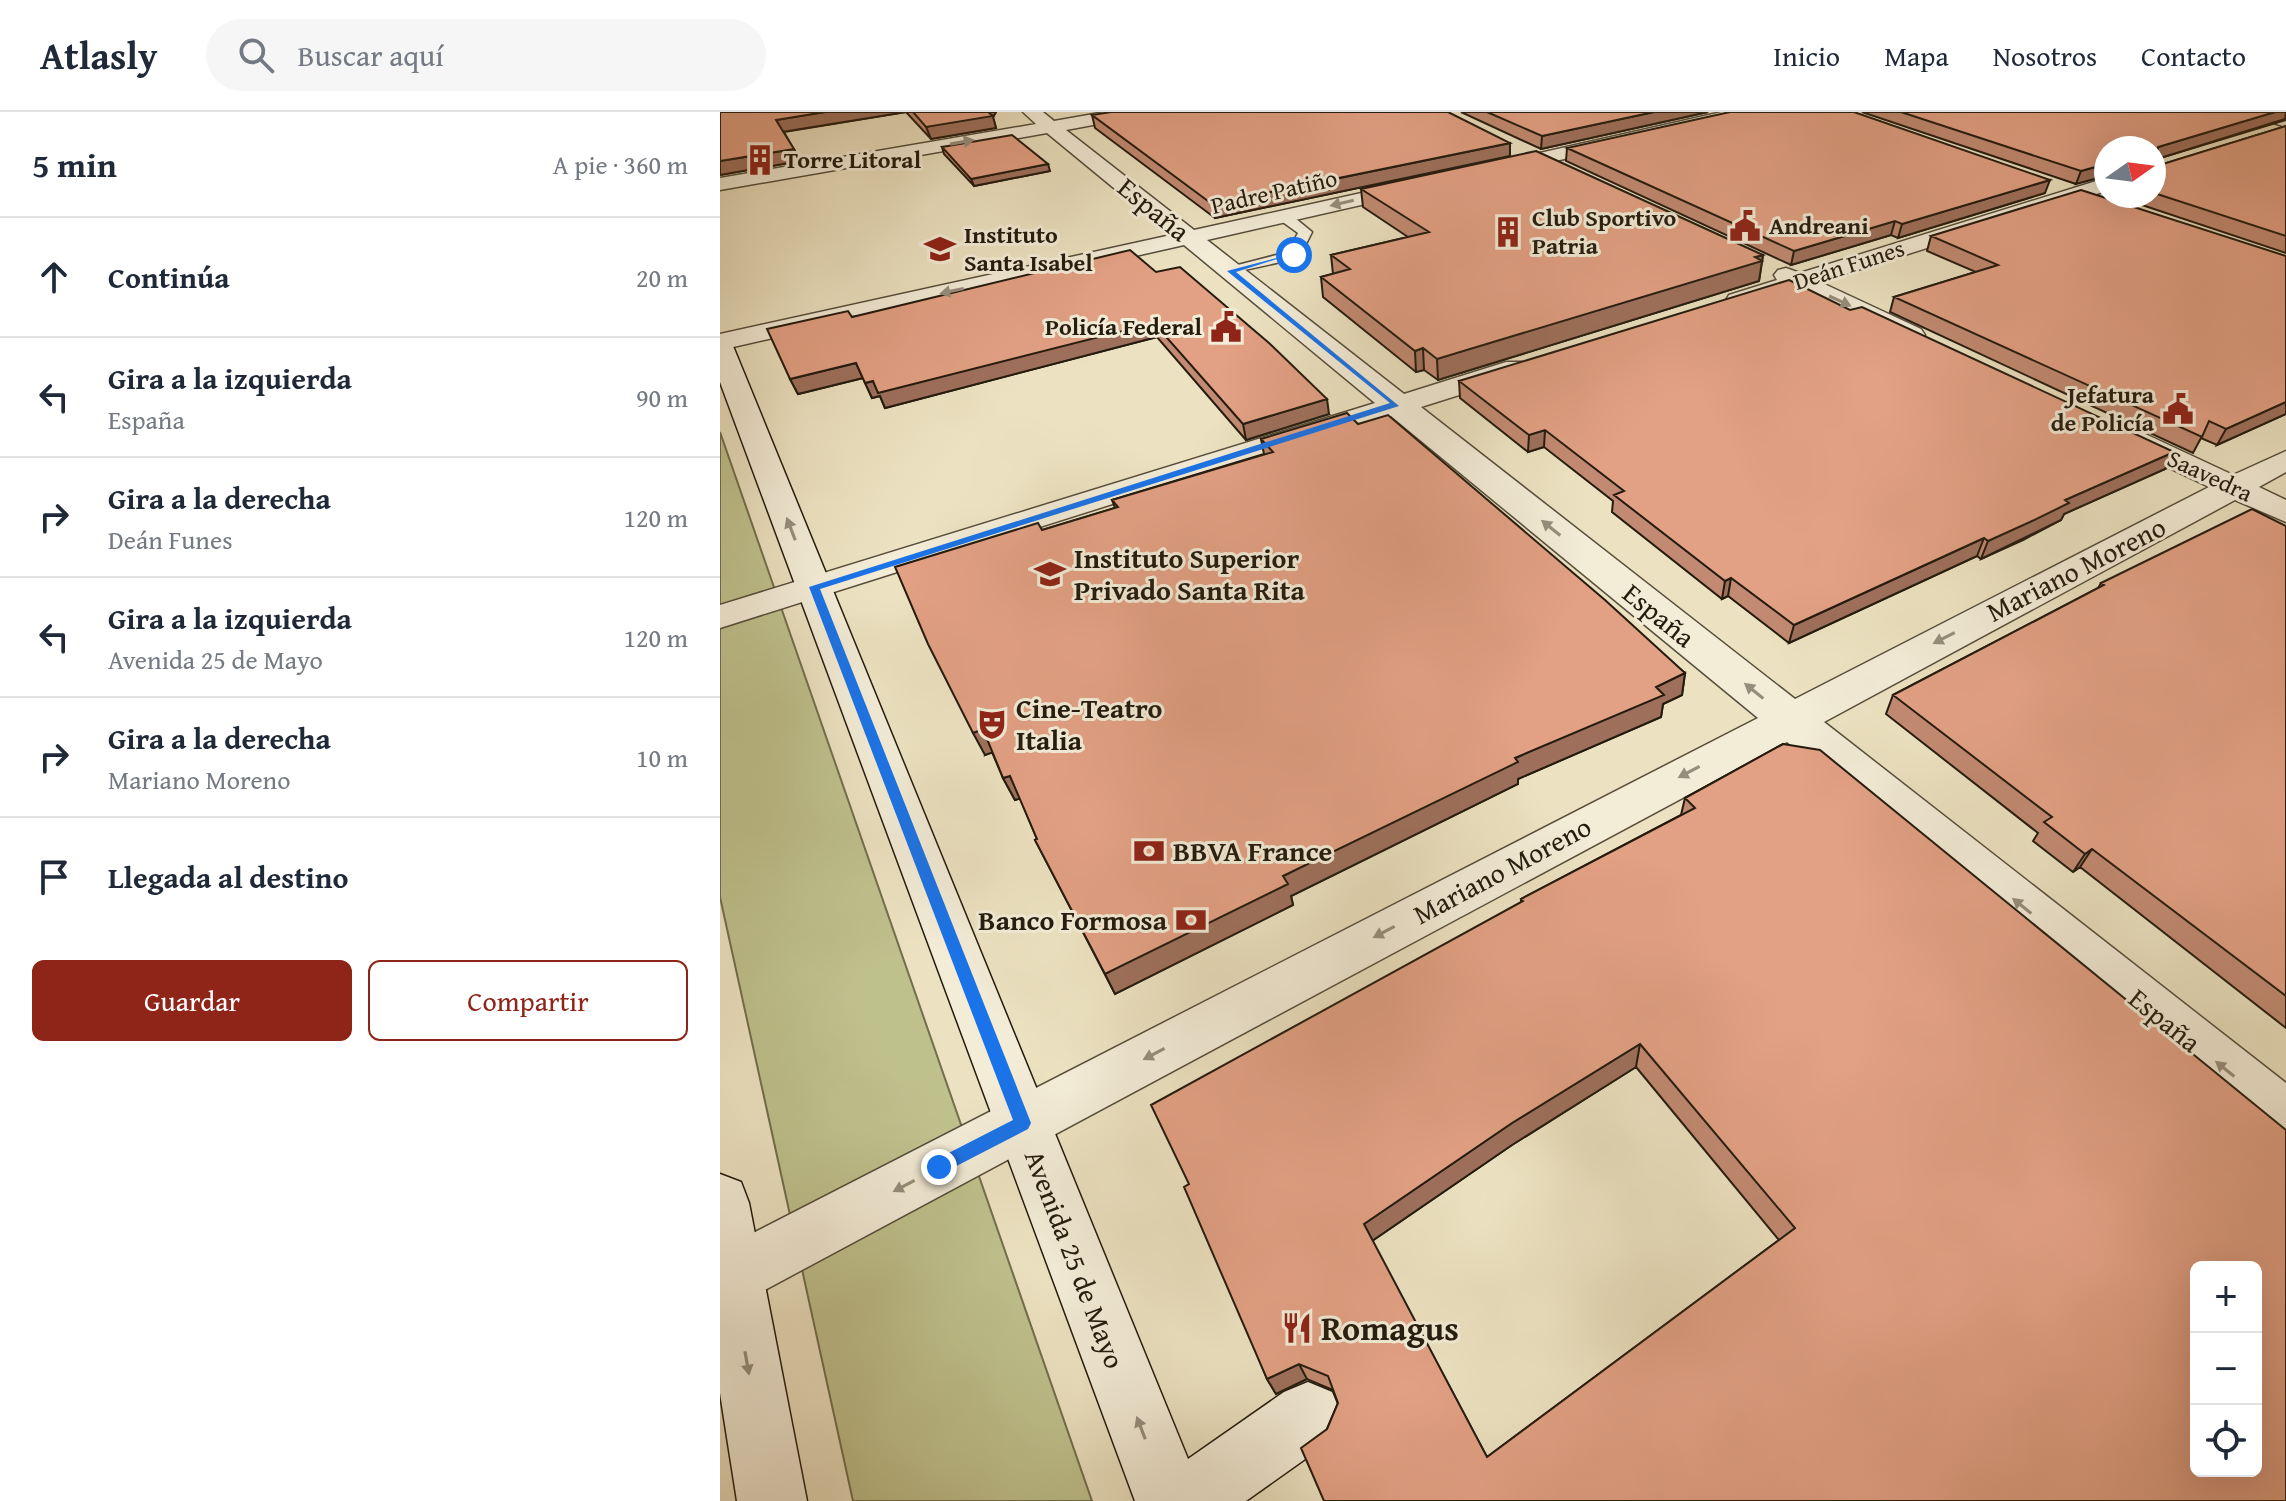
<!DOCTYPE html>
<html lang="es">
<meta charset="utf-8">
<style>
:root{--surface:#fff;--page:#f6f6f7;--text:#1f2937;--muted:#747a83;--line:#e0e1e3;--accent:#8f2418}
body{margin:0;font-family:"Gentium Book Plus",serif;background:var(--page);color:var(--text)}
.controls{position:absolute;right:24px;bottom:24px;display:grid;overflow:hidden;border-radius:12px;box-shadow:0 8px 32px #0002}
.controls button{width:72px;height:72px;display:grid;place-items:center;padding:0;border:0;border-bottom:2px solid var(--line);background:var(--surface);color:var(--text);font:40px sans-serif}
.compass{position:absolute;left:1374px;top:24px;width:72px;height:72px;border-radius:50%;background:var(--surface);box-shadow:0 8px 32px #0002;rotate:76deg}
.stop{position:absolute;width:24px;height:24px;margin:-18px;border:6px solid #1a73e8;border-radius:50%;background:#fff}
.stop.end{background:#1a73e8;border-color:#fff;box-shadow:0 2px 8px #0008}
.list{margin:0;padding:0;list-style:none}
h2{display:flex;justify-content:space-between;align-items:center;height:104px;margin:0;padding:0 32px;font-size:34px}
h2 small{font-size:26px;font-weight:400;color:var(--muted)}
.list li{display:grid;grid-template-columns:52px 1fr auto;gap:24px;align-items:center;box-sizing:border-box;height:120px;padding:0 32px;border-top:2px solid var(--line)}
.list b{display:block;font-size:30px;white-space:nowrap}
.list p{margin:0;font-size:26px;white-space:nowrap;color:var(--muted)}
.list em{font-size:26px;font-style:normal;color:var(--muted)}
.actions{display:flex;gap:16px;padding:24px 32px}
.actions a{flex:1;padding:18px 0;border:2px solid var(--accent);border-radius:12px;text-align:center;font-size:28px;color:var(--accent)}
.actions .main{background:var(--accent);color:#fff}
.icon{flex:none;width:44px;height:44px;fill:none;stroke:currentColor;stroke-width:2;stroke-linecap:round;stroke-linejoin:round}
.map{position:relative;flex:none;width:1566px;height:1389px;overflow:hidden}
header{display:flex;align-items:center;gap:48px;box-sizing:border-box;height:112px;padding:0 40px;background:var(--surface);border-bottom:2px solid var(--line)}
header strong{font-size:38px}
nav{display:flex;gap:44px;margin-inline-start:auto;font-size:28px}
.search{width:560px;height:72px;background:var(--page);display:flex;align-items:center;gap:20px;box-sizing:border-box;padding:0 28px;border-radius:44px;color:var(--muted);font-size:30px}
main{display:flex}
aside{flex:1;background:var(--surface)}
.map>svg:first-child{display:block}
.green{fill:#bfc18d;stroke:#726e4e;stroke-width:2}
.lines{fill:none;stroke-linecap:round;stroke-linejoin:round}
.lane-casing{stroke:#564d3b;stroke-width:3}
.street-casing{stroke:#564d3b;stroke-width:3}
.secondary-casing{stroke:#241b0e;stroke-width:3}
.lane{fill:#f3ecd7;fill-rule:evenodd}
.street{fill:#f3ecd7;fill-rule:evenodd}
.secondary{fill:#f3ecd7;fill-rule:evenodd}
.wall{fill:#c28a72;stroke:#241b0e;stroke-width:2;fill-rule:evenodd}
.shaded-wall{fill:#9e705c;stroke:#241b0e;stroke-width:2}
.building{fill:#e2a084;stroke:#241b0e;stroke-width:2;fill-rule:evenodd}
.oneway{fill:#968e7d}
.route{fill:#1a73e8}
.labels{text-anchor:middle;stroke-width:6;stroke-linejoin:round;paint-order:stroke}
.far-poi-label{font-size:24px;font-weight:bold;fill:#241b0e;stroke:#f3ecd7;text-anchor:start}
.far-street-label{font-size:24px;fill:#241b0e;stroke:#f3ecd7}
.street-label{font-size:28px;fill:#241b0e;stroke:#f3ecd7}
.poi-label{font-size:28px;font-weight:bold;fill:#241b0e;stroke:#f3ecd7;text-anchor:start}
.near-poi-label{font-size:34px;font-weight:bold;fill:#241b0e;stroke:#f3ecd7;text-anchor:start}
</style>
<header>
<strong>Atlasly</strong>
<div class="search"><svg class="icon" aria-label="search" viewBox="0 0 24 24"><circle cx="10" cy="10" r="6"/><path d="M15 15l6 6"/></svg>Buscar aquí</div>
<nav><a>Inicio</a><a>Mapa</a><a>Nosotros</a><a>Contacto</a></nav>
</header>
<main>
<aside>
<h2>5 min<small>A pie · 360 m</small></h2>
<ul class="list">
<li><svg class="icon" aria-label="ahead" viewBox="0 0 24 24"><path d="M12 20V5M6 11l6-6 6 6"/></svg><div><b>Continúa</b></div><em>20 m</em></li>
<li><svg class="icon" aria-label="left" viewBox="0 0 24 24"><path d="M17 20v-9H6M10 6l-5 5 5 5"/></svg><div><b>Gira a la izquierda</b><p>España</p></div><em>90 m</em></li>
<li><svg class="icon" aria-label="right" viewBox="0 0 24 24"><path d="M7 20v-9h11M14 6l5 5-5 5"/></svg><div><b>Gira a la derecha</b><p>Deán Funes</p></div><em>120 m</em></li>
<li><svg class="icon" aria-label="left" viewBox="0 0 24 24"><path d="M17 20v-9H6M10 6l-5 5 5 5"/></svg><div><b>Gira a la izquierda</b><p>Avenida 25 de Mayo</p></div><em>120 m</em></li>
<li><svg class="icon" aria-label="right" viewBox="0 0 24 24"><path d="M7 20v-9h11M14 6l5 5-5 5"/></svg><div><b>Gira a la derecha</b><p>Mariano Moreno</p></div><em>10 m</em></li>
<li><svg class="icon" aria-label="arrive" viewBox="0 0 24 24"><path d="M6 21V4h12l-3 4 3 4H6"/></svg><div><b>Llegada al destino</b></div></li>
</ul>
<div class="actions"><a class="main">Guardar</a><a>Compartir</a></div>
</aside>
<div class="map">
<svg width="1566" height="1389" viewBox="0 0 1566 1389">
<rect width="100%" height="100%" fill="#ece2c1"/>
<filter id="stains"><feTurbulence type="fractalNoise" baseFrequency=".0025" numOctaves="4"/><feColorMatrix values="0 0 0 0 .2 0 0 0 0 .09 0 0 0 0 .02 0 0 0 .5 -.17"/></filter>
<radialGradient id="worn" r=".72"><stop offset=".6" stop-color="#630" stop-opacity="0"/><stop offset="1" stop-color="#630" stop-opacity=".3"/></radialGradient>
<path class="green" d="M0,320l372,1069h-239l-133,-604z"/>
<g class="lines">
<defs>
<path id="lane" d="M560,102h10l22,18 -13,26 -73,16v-6l62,-16 10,-19 -18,-13z"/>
<path id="street" d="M303,0h20l11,9 51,-9h40l-9,5 -70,13 128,100 226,-50 7,2 3,4 -3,4 -220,50 197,154 102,-32h20l4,6 -4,6 -105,33 374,292 414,-212 -105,-50 -4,-6 4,-6h22l107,50 53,-24v21l-27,15 27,13v22l-51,-22 -411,222 462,361v60l-20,-7 -479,-394 -1067,572v-64l1038,-532 -367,-302 -671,212v-23l655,-202 -191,-158 -464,105v-16l451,-99 -124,-102 -327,57v-12l316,-54z
M1002,0h33l-9,5 -255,59 -10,-6 10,-6z
M1520,0h29l17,4v11z
M1386,66v13l-286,91 101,47 4,6 -4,6h-18l-106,-52 -59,18 -12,-7 3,-5 48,-15 -3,-5 4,-5 8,-2 14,5z"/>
<path id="secondary" d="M0,226l9,2 4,6 455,1113 96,-67 24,-10 24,10 10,24 -10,24 -86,61h-111l-415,-1119z
M0,1062l21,8 8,21 58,298h-70l-17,-108z"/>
</defs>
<use href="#lane" class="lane-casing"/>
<use href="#street" class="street-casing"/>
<use href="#secondary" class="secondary-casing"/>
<use href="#lane" class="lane"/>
<use href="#street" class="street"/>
<use href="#secondary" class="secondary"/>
</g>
<path class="wall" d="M0,0h276l-3,5 3,11 -65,11 -25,-27 -122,20 16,29 -80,14z
M741,0h247l-167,37z
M1142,0h424v8l-129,39 -1,3 4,3 126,-39v127l-171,-57h39v-48h-48l-30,36z
M372,3l418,41 -295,62 -120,-90z
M222,35l108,24 -76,15 -30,-32z
M847,36l478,45 -147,45 -7,-3 -100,30 -225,-104z
M641,77l402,66 -4,26 -321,99 -14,-10 -8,2 -93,-75 -2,-20 12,-3 -2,-19 77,-18 -45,-30z
M1211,124l355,20v158l-69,31 -16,-7 -8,15 -303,-141 4,-15 82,-25 -49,-21z
M436,160l173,142 -83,26 -89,-103 -272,71 -5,-12 -8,2 -9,-20 -65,16 -8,-15 62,-62z
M739,269l706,88 -101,45 -3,6 -38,20 -42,19 -4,-3 -188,87 -61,-47 -6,3 -110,-87 1,-11 -69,-54 -16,5 -68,-54z
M638,312l327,249 -3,22 -19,9 -2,13 -143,62v5l-227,112 2,9 -178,89 -80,-154 2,-1 -17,-41 -5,2 -12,-22 -11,-26 -7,3 57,-225 73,-22 -3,-8 152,-46 -3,-15z
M1566,414v502l-206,-161 -7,5 -40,-31 5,-8 -152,-119 7,-19 205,-107 3,-5z
M1063,632l503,757h-962l3,-72 11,-26 -5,-13 -26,-11 -31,15 -9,-15 -78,-195 332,-281v-4l160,-84 4,-17zM916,955l143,173 -292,217 -115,-216 140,-96z"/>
<path class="shaded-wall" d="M105,0h81l-124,20 -6,-12z
M266,0h10l-3,5 3,11 -65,11 -5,-12z
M934,0h54l-167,37 1,-13z
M1555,0h11l-1,7 -131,41 4,-13z
M790,31v13l-295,62 -3,-14z
M74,37l6,12 -80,14v-14z
M328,52l2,7 -76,15 -3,-7z
M1386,52v12l-30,8 5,-13z
M1330,68l-5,13 -147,45 4,-14z
M1175,109l-4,14 -100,30 3,-14z
M1043,143l-4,26 -321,99 -1,-21z
M434,211l3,14 -272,71 -5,-12 -8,2 -7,-15z
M703,236l1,22 -8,2 -1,-21z
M136,251l7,15 -65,16 -8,-15z
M607,287l2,15 -83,26 -3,-16z
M1566,290v12l-69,31 9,-16z
M825,318l-1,17 -16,5 1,-17z
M1454,340l-9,17 -101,45 -3,6 -80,39 7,-18 77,-41z
M1264,426l-7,18 -188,87 5,-18z
M1011,466l-3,18 -6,3 3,-18z
M965,561l-3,22 -19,9 -2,13 -143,62v5l-227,112 2,9 -178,89 -10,-20 178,-98 373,-189z
M263,617l11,23 -9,3 -12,-22z
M290,664l12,22 -7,2 -12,-22z
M1372,737l-12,18 -7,5 12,-18z
M920,932l-4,23 -124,78 -143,98 -5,-19 148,-101z
M579,1252l8,15 -31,15 -9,-15z"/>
<path class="building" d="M0,0h105l-49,8 18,29 -74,12z
M193,0h75l5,4 -67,11z
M391,0h337l62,31 -298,61 -120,-89z
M767,0h167l-112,24z
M1010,0h124l196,68 -148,44 -7,-3 -101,30 -227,-103z
M1181,0h374l-117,35 -2,15 4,3 126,-39v110l-132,-43v-45h-48v16l-25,7z
M292,23l36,29 -77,15 -29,-32z
M816,39l227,104 -8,2 7,4 -325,98 -14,-11 -8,3 -94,-74 29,-8 -19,-14 98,-23 -68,-43z
M1361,78l205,66v146l-60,27 -17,-8 -7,16 -308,-140 104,-32 -67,-29z
M410,138l26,22 24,-5 89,76 58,56 -84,25 -89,-101 -276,70 -5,-12 -8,2 -9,-20 -66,16 -23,-50 81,-18 4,6z
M1069,168l61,30 12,-3 312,145 -109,48 4,3 -39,19 -42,19 -4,-3 -190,87 -63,-47 -6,3 -111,-86 10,-4 -79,-61 -16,5 -70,-54z
M627,301l11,11 30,-9 217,185 80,73 -29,14 8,8 -149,63 3,4 -235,114 5,8 -183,90 -70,-134 2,-1 -27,-63 -7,2 -20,-49 -10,4 -45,-89 -33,-77 143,-44 4,7 76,-23 -6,-7 161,-48 -12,-13z
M1532,397l34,17v470l-194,-147 -7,5 -41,-32 8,-5 -159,-122 211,-110 -3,-2z
M1063,632l37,6 466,380v371h-962l-23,-53 26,-19 11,-26 -10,-27 -29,-12 -32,15 -83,-192 5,-3 -38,-79 372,-204 -2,-2 174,-91 -10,-10zM920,932l155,184 -308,229 -123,-233 148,-101zM1476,1155h60v204h-60z"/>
<defs><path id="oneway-solid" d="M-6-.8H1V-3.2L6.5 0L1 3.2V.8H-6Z" transform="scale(2)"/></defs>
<g class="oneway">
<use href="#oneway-solid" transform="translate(242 30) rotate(-10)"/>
<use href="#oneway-solid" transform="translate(622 91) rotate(167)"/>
<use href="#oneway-solid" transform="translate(232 179) rotate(168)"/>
<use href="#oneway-solid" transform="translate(1120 189) rotate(25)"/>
<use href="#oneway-solid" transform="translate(831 416) rotate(-141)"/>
<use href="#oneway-solid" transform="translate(71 417) rotate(-111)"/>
<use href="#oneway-solid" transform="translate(1224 526) rotate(153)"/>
<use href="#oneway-solid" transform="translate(1034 579) rotate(-141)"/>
<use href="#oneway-solid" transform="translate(969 660) rotate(152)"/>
<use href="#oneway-solid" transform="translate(1302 794) rotate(-141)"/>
<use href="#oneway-solid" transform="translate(664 820) rotate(152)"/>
<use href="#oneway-solid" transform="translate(434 942) rotate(152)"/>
<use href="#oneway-solid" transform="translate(1505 957) rotate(-141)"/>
<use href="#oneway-solid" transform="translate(184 1074) rotate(152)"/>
<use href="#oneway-solid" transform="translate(27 1251) rotate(80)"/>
<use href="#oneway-solid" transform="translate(421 1316) rotate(-111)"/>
</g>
<path class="route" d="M576,141l-60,19 163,134 -579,183 211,534 -3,6 -89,46 -8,-8 2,-6 80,-41 -204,-533 581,-184 -163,-132z"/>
<defs>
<symbol id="building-bare" viewBox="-9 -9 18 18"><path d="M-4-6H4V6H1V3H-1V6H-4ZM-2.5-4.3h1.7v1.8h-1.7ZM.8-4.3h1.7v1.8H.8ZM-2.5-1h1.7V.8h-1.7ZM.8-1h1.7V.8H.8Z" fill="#8f2418" stroke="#f3ecd7" stroke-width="2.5" paint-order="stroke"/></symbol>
<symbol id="civic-bare" viewBox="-9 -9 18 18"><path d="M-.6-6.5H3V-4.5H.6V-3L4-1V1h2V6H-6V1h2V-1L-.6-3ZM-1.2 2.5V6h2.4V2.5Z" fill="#8f2418" stroke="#f3ecd7" stroke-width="2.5" paint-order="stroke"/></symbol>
<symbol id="school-bare" viewBox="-9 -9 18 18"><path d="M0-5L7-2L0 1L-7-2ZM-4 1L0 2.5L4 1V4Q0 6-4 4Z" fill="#8f2418" stroke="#f3ecd7" stroke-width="2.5" paint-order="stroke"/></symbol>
<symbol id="university-bare" viewBox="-9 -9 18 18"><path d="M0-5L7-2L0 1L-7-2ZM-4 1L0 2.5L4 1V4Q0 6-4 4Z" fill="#8f2418" stroke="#f3ecd7" stroke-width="2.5" paint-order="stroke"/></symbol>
<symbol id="theatre-bare" viewBox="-9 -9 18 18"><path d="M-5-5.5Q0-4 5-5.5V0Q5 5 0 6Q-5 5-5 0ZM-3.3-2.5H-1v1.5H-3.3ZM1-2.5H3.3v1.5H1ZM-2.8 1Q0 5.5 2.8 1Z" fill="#8f2418" stroke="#f3ecd7" stroke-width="2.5" paint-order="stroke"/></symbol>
<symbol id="bank-bare" viewBox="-9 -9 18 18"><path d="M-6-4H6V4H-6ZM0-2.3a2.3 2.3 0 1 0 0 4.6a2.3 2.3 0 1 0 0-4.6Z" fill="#8f2418" stroke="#f3ecd7" stroke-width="2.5" paint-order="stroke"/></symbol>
<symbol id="restaurant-bare" viewBox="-9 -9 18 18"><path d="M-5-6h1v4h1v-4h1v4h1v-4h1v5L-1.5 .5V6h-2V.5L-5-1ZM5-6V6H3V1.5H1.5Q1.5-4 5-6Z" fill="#8f2418" stroke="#f3ecd7" stroke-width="2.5" paint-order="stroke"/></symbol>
</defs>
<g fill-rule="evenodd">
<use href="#building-bare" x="18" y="26" width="44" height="44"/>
<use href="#civic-bare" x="1003" y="92" width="44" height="44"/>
<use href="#building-bare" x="766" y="98" width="44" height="44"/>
<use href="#school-bare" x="198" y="115" width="44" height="44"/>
<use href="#civic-bare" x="484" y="193" width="44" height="44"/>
<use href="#civic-bare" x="1436" y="275" width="44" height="44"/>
<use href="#university-bare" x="308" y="440" width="44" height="44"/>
<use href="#theatre-bare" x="250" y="590" width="44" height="44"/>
<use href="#bank-bare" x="407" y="717" width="44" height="44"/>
<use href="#bank-bare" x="449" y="786" width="44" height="44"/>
<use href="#restaurant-bare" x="555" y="1194" width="44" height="44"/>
</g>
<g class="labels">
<g class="far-poi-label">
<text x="64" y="56">Torre Litoral</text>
<text x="812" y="114">Club Sportivo<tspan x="812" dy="28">Patria</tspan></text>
<text x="1049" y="122">Andreani</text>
<text x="244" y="131">Instituto<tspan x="244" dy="28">Santa Isabel</tspan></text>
<text x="482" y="223" text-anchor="end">Policía Federal</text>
<text x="1434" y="291" text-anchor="end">Jefatura<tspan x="1434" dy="28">de Policía</tspan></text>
</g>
<g class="far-street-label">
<text transform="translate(554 80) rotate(-13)" y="8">Padre Patiño</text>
<text transform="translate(1129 153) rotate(-18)" y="8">Deán Funes</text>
<text transform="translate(1490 364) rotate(25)" y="8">Saavedra</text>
</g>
<g class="street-label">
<text transform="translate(434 97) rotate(39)" y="10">España</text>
<text transform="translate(1356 457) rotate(-27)" y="10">Mariano Moreno</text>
<text transform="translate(939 503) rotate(39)" y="10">España</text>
<text transform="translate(782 758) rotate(-28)" y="10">Mariano Moreno</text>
<text transform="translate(1445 908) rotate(39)" y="10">España</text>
<text transform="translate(355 1147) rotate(69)" y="10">Avenida 25 de Mayo</text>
</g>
<g class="poi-label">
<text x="354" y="456">Instituto Superior<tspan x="354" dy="32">Privado Santa Rita</tspan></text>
<text x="296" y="606">Cine-Teatro<tspan x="296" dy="32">Italia</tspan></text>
<text x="453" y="749">BBVA France</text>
<text x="447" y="818" text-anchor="end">Banco Formosa</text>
</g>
<g class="near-poi-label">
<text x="601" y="1228">Romagus</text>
</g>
</g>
<rect width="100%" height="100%" filter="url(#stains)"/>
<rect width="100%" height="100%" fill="url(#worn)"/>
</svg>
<div class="controls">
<button>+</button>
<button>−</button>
<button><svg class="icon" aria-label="locate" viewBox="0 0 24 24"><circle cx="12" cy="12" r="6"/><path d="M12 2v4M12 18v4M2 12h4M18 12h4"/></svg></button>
</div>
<svg class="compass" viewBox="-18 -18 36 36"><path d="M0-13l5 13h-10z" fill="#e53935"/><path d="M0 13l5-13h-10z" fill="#747a83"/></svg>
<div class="stop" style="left:574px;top:143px"></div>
<div class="stop end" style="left:219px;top:1055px"></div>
</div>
</main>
